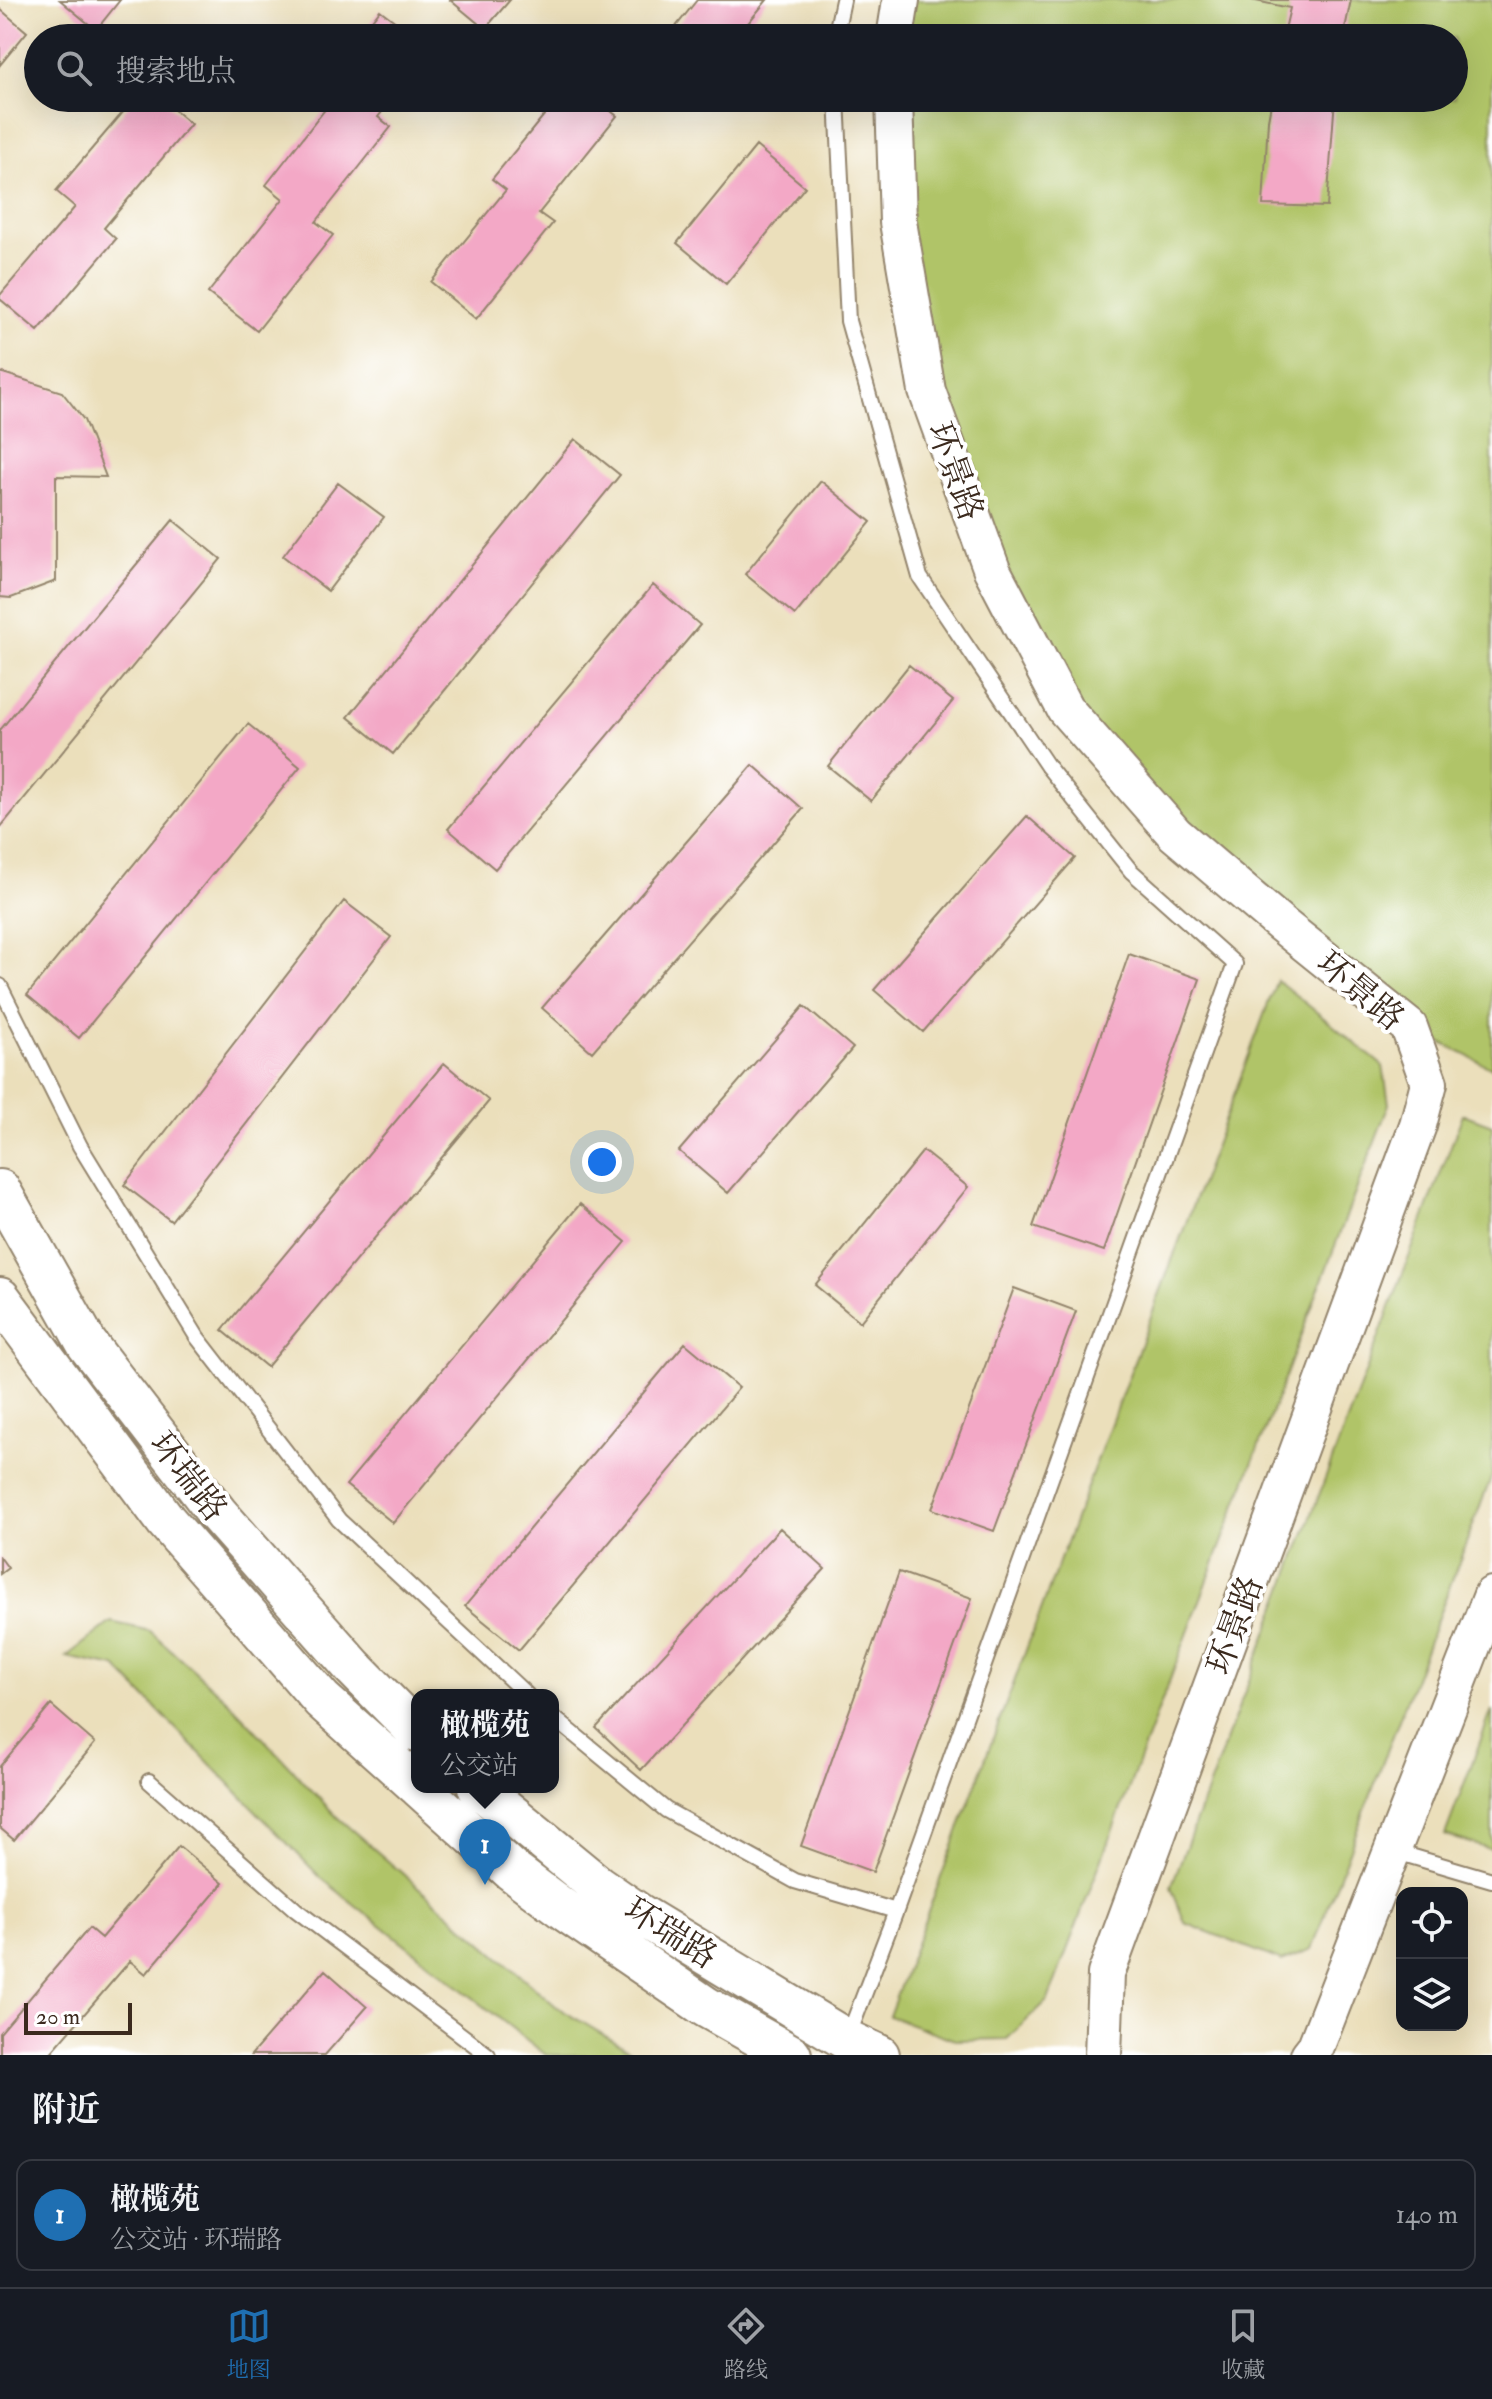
<!DOCTYPE html>
<html lang="zh">
<meta charset="utf-8">
<style>
:root{--surface:#171b24;--page:#242831;--text:#f1f3f6;--muted:#9ea1a6;--line:#363941;--accent:#1f6fb2}
body{margin:0;font-family:"IM FELL Double Pica","Noto Serif SC",serif;background:var(--page);color:var(--text)}
.controls{position:absolute;right:24px;bottom:24px;display:grid;overflow:hidden;border-radius:16px;box-shadow:0 8px 32px #0002}
.controls button{width:72px;height:72px;display:grid;place-items:center;padding:0;border:0;border-bottom:2px solid var(--line);background:var(--surface);color:var(--text);font:40px sans-serif}
.scale{position:absolute;left:24px;bottom:20px;width:108px;box-sizing:border-box;padding-left:8px;border:4px solid #3b2a1e;border-top:0;font-size:22px;line-height:28px;white-space:nowrap;color:#3b2a1e;-webkit-text-stroke:6px #fff;paint-order:stroke}
.you{position:absolute;left:602px;top:1162px;width:28px;height:28px;margin:-20px;border:6px solid #fff;border-radius:50%;background:#1a73e8;box-shadow:0 0 0 12px #1a73e833}
.badge{display:grid;place-items:center;width:52px;height:52px;border-radius:50%;background:var(--accent);color:#fff;font-size:26px;font-weight:700}
.pin{position:absolute;translate:-50% -66px;filter:drop-shadow(0 2px 4px #0008)}
.pin::after{content:'';position:absolute;top:42px;width:28px;height:24px;background:inherit;clip-path:polygon(0 0,100% 0,50% 100%)}
.popup{position:absolute;left:411px;top:1689px;width:148px;height:104px;box-sizing:border-box;display:grid;place-content:center;border-radius:16px;background:var(--surface);filter:drop-shadow(0 2px 6px #0005);font-size:26px;white-space:nowrap;color:var(--muted)}
.popup b{font-size:30px;color:var(--text)}
.popup::after{content:'';position:absolute;left:50%;top:100%;margin-left:-16px;border:16px solid transparent;border-top-color:var(--surface)}
.list{margin:0;padding:0;list-style:none}
h2{display:flex;justify-content:space-between;align-items:center;height:104px;margin:0;padding:0 32px;font-size:34px}
h2 small{font-size:26px;font-weight:400;color:var(--muted)}
.list li{display:grid;grid-template-columns:52px 1fr auto;gap:24px;align-items:center;box-sizing:border-box;height:112px;margin:0 16px 16px;padding:0 16px;border:2px solid var(--line);border-radius:16px}
.list b{display:block;font-size:30px;white-space:nowrap}
.list p{margin:0;font-size:26px;white-space:nowrap;color:var(--muted)}
.list em{font-size:26px;font-style:normal;color:var(--muted)}
.icon{flex:none;width:44px;height:44px;fill:none;stroke:currentColor;stroke-width:2;stroke-linecap:round;stroke-linejoin:round}
.map{position:relative;flex:none;width:1492px;height:2055px;overflow:hidden}
.search{position:absolute;background:var(--surface);box-shadow:0 8px 32px #0002;left:24px;right:24px;top:24px;height:88px;display:flex;align-items:center;gap:20px;box-sizing:border-box;padding:0 28px;border-radius:44px;color:var(--muted);font-size:30px}
.sheet{height:232px;background:var(--surface)}
nav{display:flex;justify-content:space-around;align-items:center;box-sizing:border-box;height:112px;border-top:2px solid var(--line);background:var(--surface);font-size:22px;color:var(--muted)}
nav a{display:grid;justify-items:center;gap:4px}
nav .on{color:var(--accent)}
.map>svg:first-child{display:block}
.green{fill:#b0c467;stroke:#767742;stroke-width:2}
.building{fill:#f3a8c6}
.lines{fill:none;stroke-linecap:round;stroke-linejoin:round}
.service-casing{stroke:#93846c;stroke-width:18}
.tertiary-casing{stroke:#93846c;stroke-width:40}
.secondary-casing{stroke:#93846c;stroke-width:44}
.service{stroke:#fff;stroke-width:14}
.tertiary{stroke:#fff;stroke-width:36}
.secondary{stroke:#fff;stroke-width:40}
.labels{text-anchor:middle;stroke-width:8;stroke-linejoin:round;paint-order:stroke}
.street-label{font-size:34px;fill:#3b2a1e;stroke:#fff}
</style>
<div class="map">
<svg width="1492" height="2055" viewBox="0 0 1492 2055">
<rect width="100%" height="100%" fill="#fff"/>
<filter id="ink" filterUnits="userSpaceOnUse"><feTurbulence type="fractalNoise" baseFrequency=".0125" numOctaves="2"/><feDisplacementMap in="SourceGraphic" scale="16" xChannelSelector="R" yChannelSelector="G"/><feConvolveMatrix kernelMatrix="1 2 1 2 8 2 1 2 1" color-interpolation-filters="sRGB"/></filter>
<filter id="wash" filterUnits="userSpaceOnUse"><feTurbulence type="fractalNoise" baseFrequency=".006" numOctaves="4" result="noise"/><feDisplacementMap in="SourceGraphic" scale="32" xChannelSelector="R" yChannelSelector="G"/><feGaussianBlur stdDeviation="1.8" result="paint"/><feColorMatrix in="noise" values="0 0 0 0 0 0 0 0 0 0 0 0 0 0 0 0 0 1.4 0 .05"/><feComposite in="paint" operator="in"/></filter>
<g filter="url(#wash)">
<rect width="100%" height="100%" fill="#ebdfbb"/>
<path class="green" d="M901,0h591v1068l-83,-41 -344,-318 -138,-318 -33,-293h560v-60h-559z
M1277,980l106,86 6,38 -341,896 -41,39 -52,1 -66,-24z
M1463,1114l29,11v350l-180,474 -30,12 -97,-38 -14,-36z
M111,1622l39,9 77,69 110,117 220,190 80,48h-91l-225,-177 -205,-211 -50,-10z
M1492,1710v140l-47,-15z"/>
<g id="blocks">
<path class="building" d="M60,0h60l-24,30z
M450,0h60l-25,29z
M697,0h70l-31,38h-69z
M1251,0h100l-8,38h-60l7,-30z
M0,9l27,23 -27,33z
M380,10l37,28h-59z
M135,98h25l31,26 -87,104 12,11 -78,92 -38,-32v-4l75,-88 -19,-16z
M334,98h59l-15,19 13,10 -75,95 17,13 -76,96 -49,-38 75,-94 -17,-14z
M558,98h37l22,18 -78,97 14,10 -77,96 -45,-37 75,-92 -14,-11z
M1272,98h63l-8,109 -64,-2 5,-85z
M756,146l49,41 -79,97 -49,-41z
M0,372l62,20 22,28 22,57 -50,-1v105l-45,17 -11,-1z
M575,439l45,36 -227,279 -45,-37z
M821,481l50,41 -76,93 -50,-41z
M338,483l46,34 -56,74 -45,-35z
M173,520l48,39 -221,269v-98z
M653,585l47,40 -205,244 -47,-40z
M909,665l44,36 -82,100 -43,-35z
M248,724l52,43 -221,271 -52,-43z
M753,765l50,44 -211,243 -50,-44z
M1027,816l48,42 -152,174 -49,-42z
M344,901l47,36 -220,284 -47,-36z
M1129,954l71,25 -96,272 -71,-24z
M804,1006l49,42 -125,145 -49,-42z
M444,1063l45,38 -222,266 -45,-37z
M923,1151l45,36 -108,135 -45,-37z
M580,1204l46,38 -233,281 -47,-38z
M1014,1288l62,23 -82,220 -62,-22z
M685,1343l54,45 -220,262 -54,-44z
M780,1528l45,41 -184,201 -45,-42z
M0,1557l8,11 -8,6z
M899,1572l73,26 -99,274 -72,-26z
M51,1705l44,38 -81,97 -14,-12v-62z
M179,1846l44,37 -77,91 -16,-13 -81,94h-49v-22l89,-105 12,10z
M325,1970l42,37 -42,48h-74z"/>
</g>
</g>
<g filter="url(#ink)">
<use href="#blocks" fill-opacity="0" stroke="#93846c" stroke-width="2"/>
<g class="lines">
<defs>
<path id="service" d="M835,38l8,-38
M837,98l11,223 72,256 128,190 83,104 104,93 -339,947 -48,126
M0,986l80,160 117,191 142,183 188,175
M553,1717l113,93 129,71 101,30
M149,1781l147,129 192,145
M1393,1851l99,29"/>
<path id="tertiary" d="M895,38l6,-38
M894,98l4,124 29,169 65,179 73,139 110,125 106,90 128,103 20,56 -11,42 -312,849 -3,81
M1309,2055l7,-9 176,-451"/>
<path id="secondary" d="M0,1190l87,154 130,169 136,154 64,65
M0,1298l166,223 156,179 95,85
M419,1787l92,83 56,42 139,95 85,48
M478,1787l119,98 42,29 208,126 32,15"/>
</defs>
<use href="#service" class="service-casing"/>
<use href="#tertiary" class="tertiary-casing"/>
<use href="#secondary" class="secondary-casing"/>
<use href="#service" class="service"/>
<use href="#tertiary" class="tertiary"/>
<use href="#secondary" class="secondary"/>
</g>
</g>
<g class="labels">
<g class="street-label">
<text transform="translate(956 471) rotate(70)" y="12">环景路</text>
<text transform="translate(1361 990) rotate(40)" y="12">环景路</text>
<text transform="translate(189 1476) rotate(52)" y="12">环瑞路</text>
<text transform="translate(1234 1625) rotate(-70)" y="12">环景路</text>
<text transform="translate(671 1932) rotate(32)" y="12">环瑞路</text>
</g>
</g>
</svg>
<div class="controls">
<button><svg class="icon" aria-label="locate" viewBox="0 0 24 24"><circle cx="12" cy="12" r="6"/><path d="M12 2v4M12 18v4M2 12h4M18 12h4"/></svg></button>
<button><svg class="icon" aria-label="layers" viewBox="0 0 24 24"><path d="M12 4l9 5-9 5-9-5zM3 14l9 5 9-5"/></svg></button>
</div>
<div class="scale">20 m</div>
<div class="you"></div>
<div class="pin badge" style="left:485px;top:1885px">1</div>
<div class="popup"><b>橄榄苑</b>公交站</div>
<div class="search"><svg class="icon" aria-label="search" viewBox="0 0 24 24"><circle cx="10" cy="10" r="6"/><path d="M15 15l6 6"/></svg>搜索地点</div>
</div>
<section class="sheet">
<h2>附近<small></small></h2>
<ul class="list">
<li><span class="badge">1</span><div><b>橄榄苑</b><p>公交站 · 环瑞路</p></div><em>140 m</em></li>
</ul>
</section>
<nav>
<a class="on"><svg class="icon" aria-label="map" viewBox="0 0 24 24"><path d="M3 6l6-2 6 2 6-2v14l-6 2-6-2-6 2zM9 4v14M15 6v14"/></svg>地图</a>
<a><svg class="icon" aria-label="directions" viewBox="0 0 24 24"><path d="M12 3l9 9-9 9-9-9zM9 14v-3h6M13 9l2 2-2 2"/></svg>路线</a>
<a><svg class="icon" aria-label="saved" viewBox="0 0 24 24"><path d="M7 4h10v16l-5-4-5 4z"/></svg>收藏</a>
</nav>
